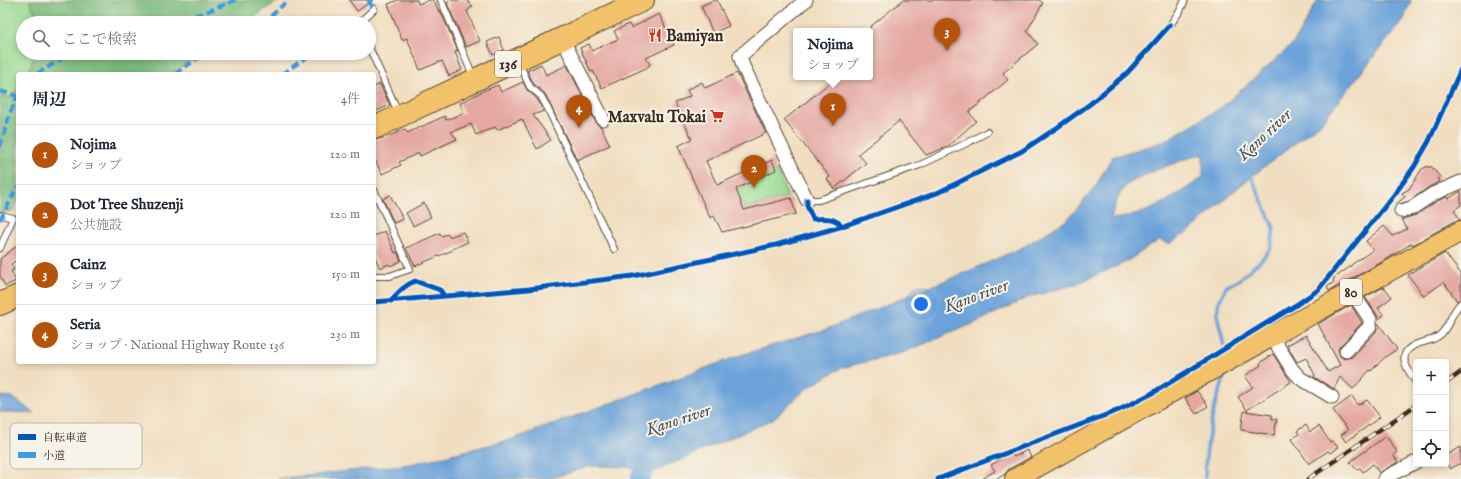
<!DOCTYPE html>
<html lang="ja">
<meta charset="utf-8">
<style>
:root{--surface:#fff;--page:#f2f2f3;--text:#1f2937;--muted:#747a83;--line:#e0e1e3;--accent:#b45309}
body{margin:0;font-family:"IM FELL English","Noto Serif JP",serif;background:var(--page);color:var(--text)}
.controls{position:absolute;right:12px;bottom:12px;display:grid;overflow:hidden;border-radius:4px;box-shadow:0 2px 6px #0003}
.controls button{width:36px;height:36px;display:grid;place-items:center;padding:0;border:0;border-bottom:1px solid var(--line);background:var(--surface);color:var(--text);font:20px sans-serif}
.you{position:absolute;left:921px;top:304px;width:14px;height:14px;margin:-10px;border:3px solid #fff;border-radius:50%;background:#1a73e8;box-shadow:0 0 0 6px #1a73e833}
.badge{display:grid;place-items:center;width:26px;height:26px;border-radius:50%;background:var(--accent);color:#fff;font-size:13px;font-weight:700}
.pin{position:absolute;translate:-50% -33px;filter:drop-shadow(0 1px 2px #0008)}
.pin::after{content:'';position:absolute;top:21px;width:14px;height:12px;background:inherit;clip-path:polygon(0 0,100% 0,50% 100%)}
.popup{position:absolute;left:793px;top:28px;width:80px;height:52px;box-sizing:border-box;display:grid;place-content:center;border-radius:4px;background:var(--surface);filter:drop-shadow(0 1px 3px #0005);font-size:13px;white-space:nowrap;color:var(--muted)}
.popup b{font-size:15px;color:var(--text)}
.popup::after{content:'';position:absolute;left:50%;top:100%;margin-left:-8px;border:8px solid transparent;border-top-color:var(--surface)}
.list{margin:0;padding:0;list-style:none}
h2{display:flex;justify-content:space-between;align-items:center;height:52px;margin:0;padding:0 16px;font-size:17px}
h2 small{font-size:13px;font-weight:400;color:var(--muted)}
.list li{display:grid;grid-template-columns:26px 1fr auto;gap:12px;align-items:center;box-sizing:border-box;height:60px;padding:0 16px;border-top:1px solid var(--line)}
.list b{display:block;font-size:15px;white-space:nowrap}
.list p{margin:0;font-size:13px;white-space:nowrap;color:var(--muted)}
.list em{font-size:13px;font-style:normal;color:var(--muted)}
.icon{flex:none;width:22px;height:22px;fill:none;stroke:currentColor;stroke-width:2;stroke-linecap:round;stroke-linejoin:round}
.map{position:relative;flex:none;width:1461px;height:479px;overflow:hidden}
.search{position:absolute;background:var(--surface);box-shadow:0 2px 6px #0003;left:16px;top:16px;width:360px;height:44px;display:flex;align-items:center;gap:10px;box-sizing:border-box;padding:0 14px;border-radius:22px;color:var(--muted);font-size:15px}
.panel{position:absolute;background:var(--surface);box-shadow:0 2px 6px #0003;left:16px;top:72px;width:360px;height:292px;border-radius:4px}
.map>svg:first-child{display:block}
.green{fill:#97da92;stroke:#698258}
.forest{fill:#79ba7c;stroke:#5a724d}
.water{fill:#6aa2d9;stroke:#52667c;fill-rule:evenodd}
.lines{fill:none;stroke-linecap:round;stroke-linejoin:round}
.stream{stroke:#6aa2d9;stroke-width:3.5}
.river{stroke:#6aa2d9;stroke-width:20}
.building{fill:#e5a7a2}
.lane-casing{stroke:#564536;stroke-width:8}
.street-casing{stroke:#564536;stroke-width:15}
.primary-casing{stroke:#564536;stroke-width:22}
.highway-casing{stroke:#564536;stroke-width:24}
.lane{stroke:#fff;stroke-width:6}
.street{stroke:#fff;stroke-width:13}
.primary{stroke:#f2c26a;stroke-width:20}
.highway{stroke:#f2c26a;stroke-width:22}
.rail-casing{stroke:#3b2a1e;stroke-width:4.5}
.rail{stroke:#f7f3e8;stroke-width:3;stroke-dasharray:9;stroke-linecap:butt}
.quiet{stroke:#3f9ce0;stroke-width:4;stroke-dasharray:8 4;stroke-linecap:butt}
.cycleway-casing{stroke:#f7f3e8;stroke-width:8}
.cycleway{stroke:#0057b8;stroke-width:5}
.labels{text-anchor:middle;stroke-width:4;stroke-linejoin:round;paint-order:stroke}
.shield{fill:#f7f3e8;stroke:#73665b;stroke-width:1}
.shield-label{font-size:15px;font-weight:bold;fill:#3b2a1e}
.poi-label{font-size:16px;font-weight:bold;fill:#3b2a1e;stroke:#f7f3e8;text-anchor:start}
.water-label{font-size:17px;font-style:italic;fill:#4b545f;stroke:#f7f3e8}
.key{fill:#f7f3e8;stroke:#bfb7ab;stroke-width:1}
.key-label{font-size:11px;fill:#3b2a1e}
</style>
<div class="map">
<svg width="1461" height="479" viewBox="0 0 1461 479">
<rect width="100%" height="100%" fill="#f7f3e8"/>
<filter id="ink" filterUnits="userSpaceOnUse"><feTurbulence type="fractalNoise" baseFrequency=".025" numOctaves="2"/><feDisplacementMap in="SourceGraphic" scale="8" xChannelSelector="R" yChannelSelector="G"/><feConvolveMatrix kernelMatrix="1 2 1 2 8 2 1 2 1" color-interpolation-filters="sRGB"/></filter>
<filter id="wash" filterUnits="userSpaceOnUse"><feTurbulence type="fractalNoise" baseFrequency=".012" numOctaves="4" result="noise"/><feDisplacementMap in="SourceGraphic" scale="16" xChannelSelector="R" yChannelSelector="G"/><feGaussianBlur stdDeviation="0.9" result="paint"/><feColorMatrix in="noise" values="0 0 0 0 0 0 0 0 0 0 0 0 0 0 0 0 0 1.4 0 .05"/><feComposite in="paint" operator="in"/></filter>
<g filter="url(#wash)">
<rect width="100%" height="100%" fill="#f1dec0"/>
<path class="green" d="M0,0h29l11,23h-17v30h13l-9,21h-9v14l-8,10 -10,-3z
M777,171l11,26 -44,12 -3,-10 -14,4 -9,-19 12,-5 6,11z"/>
<path class="forest" d="M29,0h250l-33,23h-206z
M36,53h166l-31,21h-144z
M18,88v114l-5,9 -10,1 -3,2v-119l10,3z"/>
<path class="water" d="M1318,0h93l-7,19 -83,104 -80,62 -49,44 -23,15 -10,-4 -33,22 -50,22 -49,14 -52,25 -73,30 -61,15 -35,21 -33,30 -126,56 -10,-3 -8,-5 -38,-1 -42,13h-271l133,-15 99,-24 231,-85 86,-26 144,-59 52,-23 44,-27 27,-31 18,-32 51,-15 59,-35 71,-63zM1203,154v23c-31,21 -53,39 -92,42 3,-12 6,-23 14,-32 9,-10 64,-30 78,-33z
M0,396l12,1 22,16 -34,-1z"/>
<g class="lines">
<path class="stream" d="M1225,355l-1,-9 -6,-27v-15l8,-17 14,-8 21,-19 10,-12 3,-20 -24,-54
M1205,479c0,-25 4,-50 10,-74 3,-12 11,-24 10,-36"/>
<path class="river" d="M640,479l13,-29"/>
</g>
<g id="blocks">
<path class="building" d="M349,0h24l-16,11z
M398,0h19l1,4 12,-4h4l5,12 1,-2 18,41 -3,1 7,18 -13,6 -7,-15 -22,9 -13,-32 -5,2 -14,-36z
M451,0h15l7,6 -6,5 13,30 -14,6 -19,-44z
M714,0h3l12,26 -16,7 -12,-27z
M903,0h136l4,3 -16,28 11,13 -35,29 5,7 -39,32 7,9 -29,26 -21,8 -27,-34 -41,33 8,9 -32,26 -7,-10 3,-2 -46,-57 53,-43h33v-50z
M659,14l15,31 -28,13 4,7 -4,3 -44,20 -9,-17 -2,1 -11,-24 9,-4 3,7 26,-12 -4,-8 15,-7 2,4z
M499,37l5,13 -11,5 -6,-13z
M541,64l5,11 21,-10 29,58 5,4 9,18 -33,15 -32,-66 -11,-10 -7,-13z
M737,73l29,60 -60,28 11,24 55,-25 4,10 -40,19 8,21 47,-12 5,16 -74,18 -8,-16 -4,2 -32,-72 14,-7 -17,-36 15,-7 -3,-6 15,-8 3,6z
M523,82l4,8 10,9 6,10 1,2 -11,4 18,25 -14,9 -15,-30 -25,11 -2,-3 -19,8 -5,-11 -20,8 6,7 -37,17 -1,-3 -20,9 2,3 -19,9 -8,-16v-18l13,-3 18,-8 2,4 38,-17 1,4 18,-7 -4,-10 23,-12 15,-6 3,7z
M380,84l10,21 -16,7v-25z
M1428,166l1,2 2,-2 9,11 -3,2 2,2 -2,2 -8,4 -20,14 -13,4v-1l9,-7 -3,-4 7,-4 13,-20z
M1461,191v14l-7,5 6,10 -5,1 -42,24 -1,-2 -28,18 -55,30 -2,-4 7,-5 -1,-3 18,-13v-1l22,-15 -7,-9 18,-15 9,10 14,-7 -5,-10 14,-4 21,-14 10,-4 1,2z
M390,195l13,24 -9,4 -11,-24z
M424,203l7,14 -18,9 -7,-13z
M385,231l10,22 2,-1 4,9 -11,5 -1,-2 -9,4 -6,-13v-19z
M463,232l5,10 -16,7 1,1 -38,16 -9,-18 34,-15 1,3 7,-2 1,3z
M18,245v14l-7,5 3,6 -3,1 5,10 -11,5 -5,-10v-17z
M1445,253l16,21v25l-4,2 -13,-19 -20,14 -16,-21z
M1384,287l8,10 -14,11 6,7 -6,4 -1,-4 -12,-18z
M1351,305l11,18 -22,23 -2,3 2,7 4,3 8,-2 24,-25 2,-9 19,26 -13,9 -13,13 -1,-1 -17,19 -13,-12 -6,12 -20,-12 1,-2 -9,-17 -9,4 -10,-17 19,-10 22,37 12,-7 -22,-41z
M1273,354l18,28 -44,28 -9,-13 15,-10 -8,-11 16,-11 -1,-2z
M1197,391l11,15 -12,8 -11,-16z
M1352,396l6,9 9,-5 13,17 -34,25 -5,-7 7,-5 -15,-20z
M1244,411l28,4v4h5l-3,16 -33,-5z
M1306,425l4,7 9,-6 11,16 2,-1 6,6 -8,6 -2,-2 -19,13 -17,-25 7,-5 -2,-3z
M1386,436l11,16 -4,3 5,7 -19,11 -6,-9 -10,8 -3,-4 -3,2 -7,-8z
M1461,447v16l-11,6 -4,-8v-6z
M1027,450l4,7 -22,12 -4,5 -8,5h-15l13,-8 -4,-6 17,-10 1,1 3,-2 2,3z"/>
</g>
</g>
<g filter="url(#ink)">
<use href="#blocks" fill-opacity="0" stroke="#564536" stroke-width="1"/>
<g class="lines">
<defs>
<path id="lane" d="M441,0l32,76
M359,23l15,-14
M1170,25l10,-14 5,-11
M369,47l29,65
M519,63l11,24 11,9 6,11 67,142
M374,190l36,79 -20,7h-16
M807,200h12l101,-35 47,-22 20,-11
M0,248l13,-30 -11,-3
M1416,382c-11,-15 -21,-31 4,-39 8,-2 14,-3 20,-8 10,-9 11,-23 21,-32"/>
<path id="street" d="M806,0l-66,56 3,10 64,134
M562,38l41,81
M1401,211l11,-3 21,-14 28,-12
M1272,337l20,32 8,9 32,19
M1346,351l24,-25v-7l-18,-27
M1384,479l4,-3 28,-14"/>
<path id="primary" d="M1015,479l446,-248"/>
<path id="highway" d="M374,128l269,-128
M0,304l18,-8"/>
</defs>
<use href="#lane" class="lane-casing"/>
<use href="#street" class="street-casing"/>
<use href="#primary" class="primary-casing"/>
<use href="#highway" class="highway-casing"/>
<use href="#lane" class="lane"/>
<use href="#street" class="street"/>
<use href="#primary" class="primary"/>
<use href="#highway" class="highway"/>
<defs>
<path id="rail" d="M1446,383l15,-11
M1308,479l108,-74"/>
</defs>
<use href="#rail" class="rail-casing"/>
<use href="#rail" class="rail"/>
<path class="quiet" d="M368,0l6,9
M160,23l43,-10 33,-13
M261,23l12,-9 11,-10 -1,-4
M37,74l34,-21
M175,74l30,-21
M282,74l31,-21
M0,91l17,5
M0,147l10,-34 8,-18
M0,220l18,-34"/>
<defs>
<path id="cycleway" d="M807,200v6l6,13c13,-1 20,-2 30,7
M391,301c6,-8 14,-16 24,-20l25,9 4,6
M374,302l155,-13 104,-13 143,-31 67,-19 94,-33 85,-42 36,-24 32,-23 37,-31 43,-48
M938,479l181,-69 32,-16 145,-89 22,-15 76,-95 20,-28 15,-26 32,-72"/>
</defs>
<use href="#cycleway" class="cycleway-casing"/>
<use href="#cycleway" class="cycleway"/>
</g>
</g>
<defs>
<symbol id="restaurant-bare" viewBox="-9 -9 18 18"><path d="M-5-6h1v4h1v-4h1v4h1v-4h1v5L-1.5 .5V6h-2V.5L-5-1ZM5-6V6H3V1.5H1.5Q1.5-4 5-6Z" fill="#c8321e" stroke="#f7f3e8" stroke-width="2.5" paint-order="stroke"/></symbol>
<symbol id="supermarket-bare" viewBox="-9 -9 18 18"><path d="M-6-5.5h2.5l.6 2H6L4.5 2H-2.5L-4.4-4H-6ZM-1.5 3.2a1.3 1.3 0 1 0 .1 0ZM3 3.2a1.3 1.3 0 1 0 .1 0Z" fill="#c8321e" stroke="#f7f3e8" stroke-width="2.5" paint-order="stroke"/></symbol>
</defs>
<g fill-rule="evenodd">
<use href="#restaurant-bare" x="645" y="25" width="20" height="20"/>
<use href="#supermarket-bare" x="707" y="106" width="20" height="20"/>
</g>
<g class="labels">
<g class="shield">
<rect x="495" y="51" width="26" height="26" rx="3"/>
<rect x="1340" y="279" width="22" height="26" rx="3"/>
</g>
<g class="shield-label">
<text x="508" y="69">136</text>
<text x="1351" y="297">80</text>
</g>
<g class="poi-label">
<text x="666" y="41">Bamiyan</text>
<text x="706" y="122" text-anchor="end">Maxvalu Tokai</text>
</g>
<g class="water-label">
<text transform="translate(1264 134) rotate(-43)" y="6">Kano river</text>
<text transform="translate(976 295) rotate(-20)" y="6">Kano river</text>
<text transform="translate(678 419) rotate(-18)" y="6">Kano river</text>
</g>
</g>
<rect x="10" y="423" width="132" height="46" rx="6" class="key"/>
<rect x="18" y="434" width="18" height="6" fill="#0057b8"/>
<rect x="18" y="452" width="18" height="6" fill="#3f9ce0"/>
<g class="key-label">
<text x="43" y="441">自転車道</text>
<text x="43" y="459">小道</text>
</g>
</svg>
<div class="controls">
<button>+</button>
<button>−</button>
<button><svg class="icon" aria-label="locate" viewBox="0 0 24 24"><circle cx="12" cy="12" r="6"/><path d="M12 2v4M12 18v4M2 12h4M18 12h4"/></svg></button>
</div>
<div class="you"></div>
<div class="pin badge" style="left:833px;top:126px">1</div>
<div class="popup"><b>Nojima</b>ショップ</div>
<div class="pin badge" style="left:754px;top:188px">2</div>
<div class="pin badge" style="left:947px;top:51px">3</div>
<div class="pin badge" style="left:579px;top:128px">4</div>
<div class="search"><svg class="icon" aria-label="search" viewBox="0 0 24 24"><circle cx="10" cy="10" r="6"/><path d="M15 15l6 6"/></svg>ここで検索</div>
<section class="panel">
<h2>周辺<small>4件</small></h2>
<ul class="list">
<li><span class="badge">1</span><div><b>Nojima</b><p>ショップ</p></div><em>120 m</em></li>
<li><span class="badge">2</span><div><b>Dot Tree Shuzenji</b><p>公共施設</p></div><em>120 m</em></li>
<li><span class="badge">3</span><div><b>Cainz</b><p>ショップ</p></div><em>150 m</em></li>
<li><span class="badge">4</span><div><b>Seria</b><p>ショップ · National Highway Route 136</p></div><em>230 m</em></li>
</ul>
</section>
</div>
